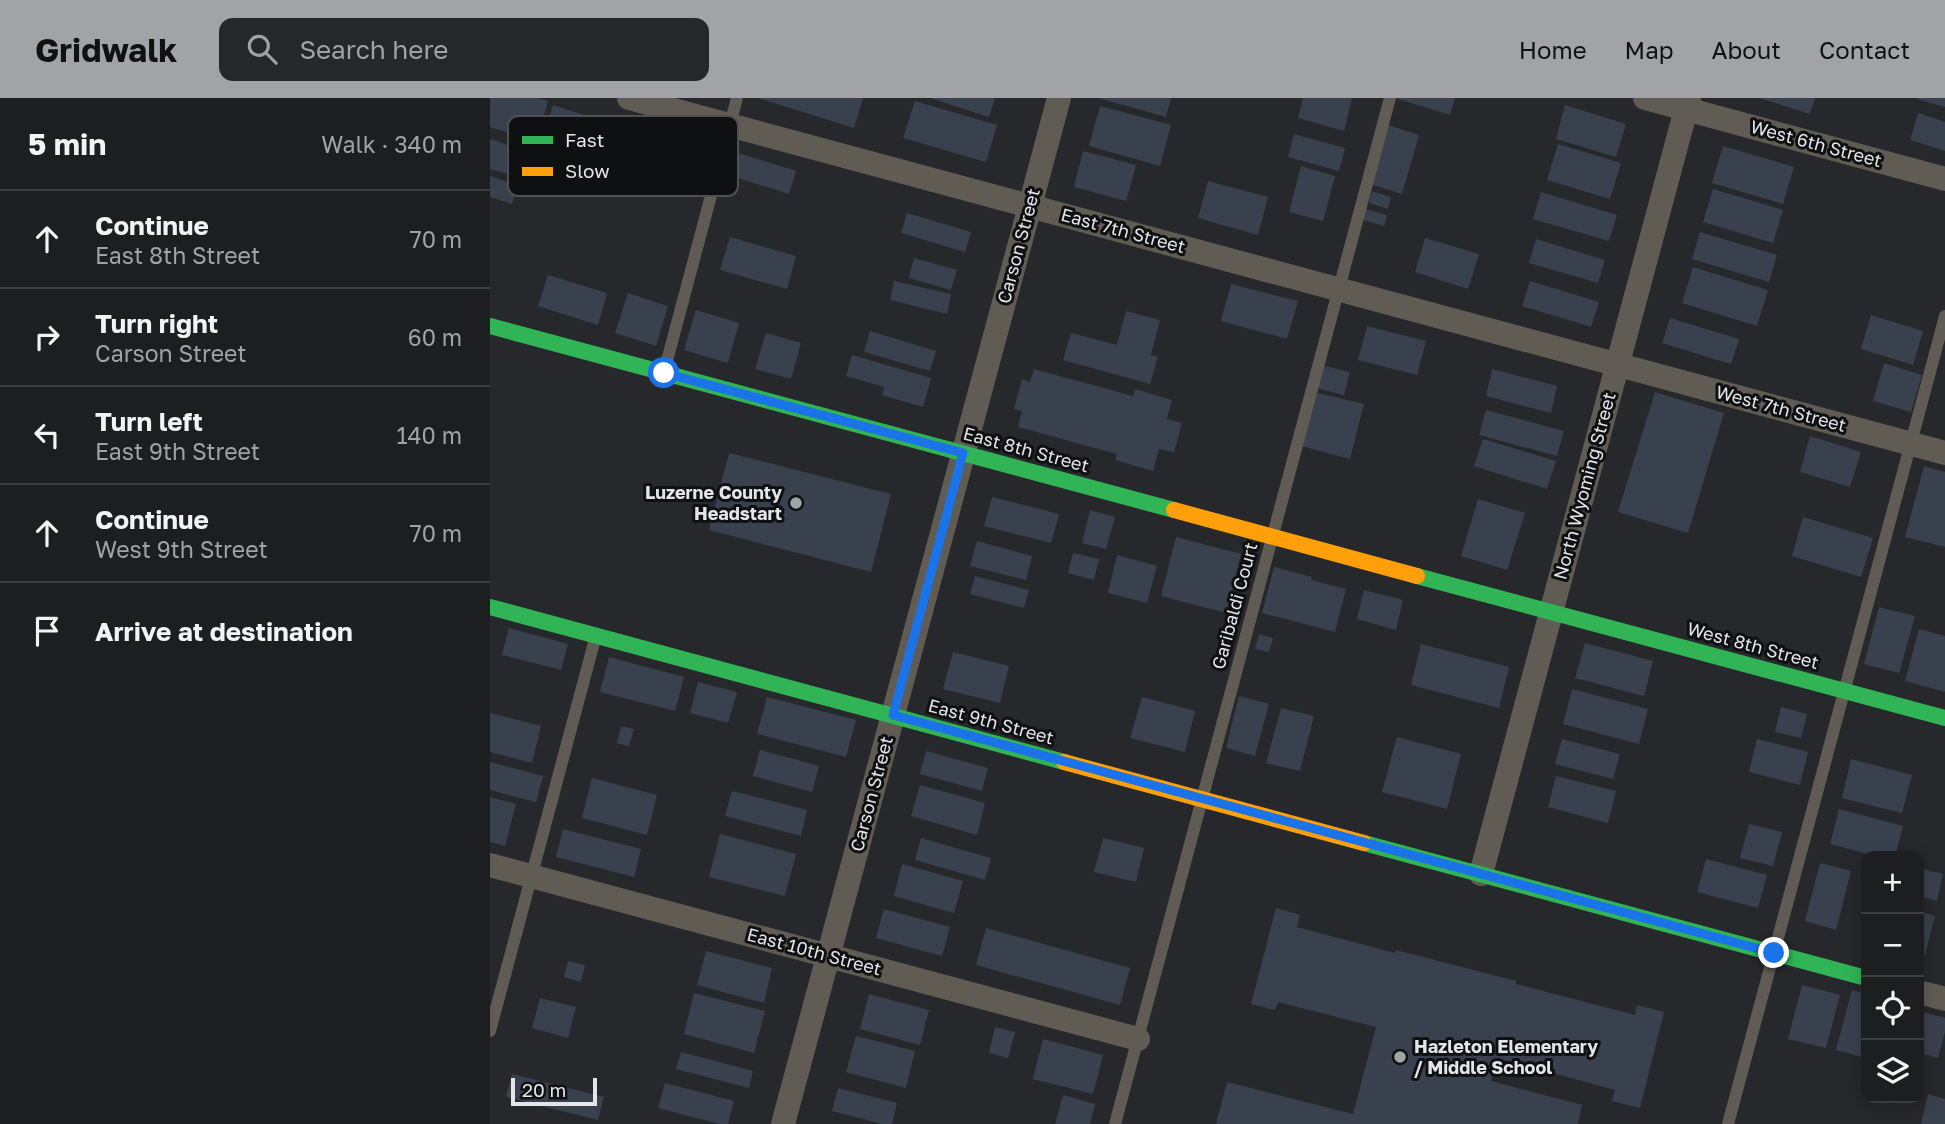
<!DOCTYPE html>
<meta charset="utf-8">
<style>
:root{--surface:#1c1e20;--page:#252729;--text:#f1f3f6;--muted:#a0a2a5;--line:#3a3c3e;--accent:#a1a3a6}
body{margin:0;font-family:"Golos Text",sans-serif;background:var(--page);color:var(--text)}
.controls{position:absolute;right:21px;bottom:21px;display:grid;overflow:hidden;border-radius:14px;box-shadow:0 4px 18px #0003}
.controls button{width:63px;height:63px;display:grid;place-items:center;padding:0;border:0;border-bottom:2px solid var(--line);background:var(--surface);color:var(--text);font:35px sans-serif}
.scale{position:absolute;left:21px;bottom:18px;width:86px;box-sizing:border-box;padding-left:7px;border:4px solid #e3e5e8;border-top:0;font-size:19px;line-height:24px;white-space:nowrap;color:#e3e5e8;-webkit-text-stroke:5px #0f1012;paint-order:stroke}
.stop{position:absolute;width:21px;height:21px;margin:-16px;border:5px solid #1a73e8;border-radius:50%;background:#fff}
.stop.end{background:#1a73e8;border-color:#fff;box-shadow:0 2px 7px #0008}
.list{margin:0;padding:0;list-style:none}
h2{display:flex;justify-content:space-between;align-items:center;height:91px;margin:0;padding:0 28px;font-size:30px}
h2 small{font-size:23px;font-weight:400;color:var(--muted)}
.list li{display:grid;grid-template-columns:46px 1fr auto;gap:21px;align-items:center;box-sizing:border-box;height:98px;padding:0 28px;border-top:2px solid var(--line)}
.list b{display:block;font-size:26px;white-space:nowrap}
.list p{margin:0;font-size:23px;white-space:nowrap;color:var(--muted)}
.list em{font-size:23px;font-style:normal;color:var(--muted)}
.icon{flex:none;width:38px;height:38px;fill:none;stroke:currentColor;stroke-width:2;stroke-linecap:round;stroke-linejoin:round}
.map{position:relative;flex:none;width:1455px;height:1026px;overflow:hidden}
header{display:flex;align-items:center;gap:42px;box-sizing:border-box;height:98px;padding:0 35px;background:var(--accent);color:#111}
header strong{font-size:33px}
nav{display:flex;gap:38px;margin-inline-start:auto;font-size:24px}
.search{width:490px;height:63px;background:var(--page);display:flex;align-items:center;gap:18px;box-sizing:border-box;padding:0 24px;border-radius:14px;color:var(--muted);font-size:26px}
main{display:flex}
aside{flex:1;background:var(--surface)}
.map>svg:first-child{display:block}
.building{fill:#39414e}
.lines{fill:none;stroke-linecap:round;stroke-linejoin:round}
.lane{stroke:#605c54;stroke-width:12}
.street{stroke:#605c54;stroke-width:24}
.fast{stroke:#30b455;stroke-width:16}
.slow{stroke:#ff9f0a;stroke-width:16}
.route{stroke:#1a73e8;stroke-width:9}
.poi-dot{fill:#a1a3a6;stroke:#0f1012;stroke-width:2.5}
.labels{text-anchor:middle;stroke-width:6;stroke-linejoin:round;paint-order:stroke}
.street-label{font-size:18px;fill:#e3e5e8;stroke:#0f1012}
.poi-label{font-size:18px;font-weight:bold;fill:#e3e5e8;stroke:#0f1012;text-anchor:end}
.key{fill:#0f1012;stroke:#4f5052;stroke-width:2}
.key-label{font-size:19px;fill:#e3e5e8}
</style>
<header>
<strong>Gridwalk</strong>
<div class="search"><svg class="icon" aria-label="search" viewBox="0 0 24 24"><circle cx="10" cy="10" r="6"/><path d="M15 15l6 6"/></svg>Search here</div>
<nav><a>Home</a><a>Map</a><a>About</a><a>Contact</a></nav>
</header>
<main>
<aside>
<h2>5 min<small>Walk · 340 m</small></h2>
<ul class="list">
<li><svg class="icon" aria-label="ahead" viewBox="0 0 24 24"><path d="M12 20V5M6 11l6-6 6 6"/></svg><div><b>Continue</b><p>East 8th Street</p></div><em>70 m</em></li>
<li><svg class="icon" aria-label="right" viewBox="0 0 24 24"><path d="M7 20v-9h11M14 6l5 5-5 5"/></svg><div><b>Turn right</b><p>Carson Street</p></div><em>60 m</em></li>
<li><svg class="icon" aria-label="left" viewBox="0 0 24 24"><path d="M17 20v-9H6M10 6l-5 5 5 5"/></svg><div><b>Turn left</b><p>East 9th Street</p></div><em>140 m</em></li>
<li><svg class="icon" aria-label="ahead" viewBox="0 0 24 24"><path d="M12 20V5M6 11l6-6 6 6"/></svg><div><b>Continue</b><p>West 9th Street</p></div><em>70 m</em></li>
<li><svg class="icon" aria-label="arrive" viewBox="0 0 24 24"><path d="M6 21V4h12l-3 4 3 4H6"/></svg><div><b>Arrive at destination</b></div></li>
</ul>
</aside>
<div class="map">
<svg width="1455" height="1026" viewBox="0 0 1455 1026">
<rect width="100%" height="100%" fill="#26282b"/>
<path class="building" d="M0,0h47l11,3 -12,40 -46,-14z
M268,0h105l-9,30z
M440,0h65l-6,19z
M608,0h73l-5,19z
M813,0h49l-8,33 -46,-13z
M905,0h60l-5,17z
M1269,0h56l-5,16z
M1428,0h27v9l-28,-8z
M425,3l82,24 -11,37 -83,-24z
M63,7l47,15 -6,19 -47,-14z
M1075,7l61,19 -10,33 -60,-18z
M610,8l71,19 -11,41 -71,-20z
M1428,15l27,9v29l-35,-11z
M898,27l31,10 -17,59 -32,-10z
M804,36l51,14 -6,23 -51,-14z
M0,41l27,9 -8,26 -19,-5z
M1068,46l63,19 -11,36 -63,-19z
M1233,48l71,21 -11,37 -71,-21z
M593,53l53,14 -10,36 -52,-14z
M248,55l58,18 -7,23 -58,-18z
M811,68l34,10 -12,45 -34,-9z
M0,78l27,9 -5,19 -22,-7z
M718,83l60,16 -10,38 -60,-17z
M1223,91l70,21 -10,33 -70,-21z
M882,93l19,6 -3,12 -19,-6z
M1051,94l76,23 -8,26 -76,-22z
M876,111l21,6 -3,11 -21,-6z
M417,115l64,19 -6,20 -64,-19z
M1210,134l77,23 -8,27 -77,-23z
M240,139l66,19 -9,33 -67,-19z
M935,140l54,16 -11,35 -53,-17z
M1046,141l69,21 -7,23 -69,-20z
M424,160l43,12 -6,20 -42,-12z
M1203,169l75,23 -11,36 -75,-23z
M58,177l59,18 -9,32 -60,-19z
M404,183l57,13 -4,20 -57,-14z
M1040,183l69,21 -8,25 -69,-21z
M741,186l67,17 -11,38 -66,-18z
M138,195l40,13 -12,40 -41,-13z
M206,212l43,13 -11,40 -44,-13z
M636,213l34,9 -9,35 7,2 -8,27 -87,-24 8,-27 46,12z
M1381,217l52,16 -10,34 -52,-16z
M1180,220l69,21 -8,25 -69,-21z
M877,228l59,15 -9,34 -59,-15z
M380,233l66,20 -6,20 -66,-19z
M276,235l35,10 -10,36 -36,-10z
M362,257l79,23 -8,29 -41,-12 2,-8 -38,-11z
M1394,265l38,12 -11,37 -38,-11z
M831,267l29,7 -6,23 -28,-7z
M544,271l99,27 2,-7 37,11 -5,19 15,4 -8,29 -15,-3 -6,22 -38,-11 2,-6 -99,-27 4,-16 -8,-2 8,-30 8,3z
M1002,271l65,17 -6,27 -65,-17z
M824,294l50,12 -14,55 -49,-13z
M1165,294l69,21 -36,120 -70,-21z
M996,312l78,21 -7,25 -78,-21z
M1320,338l51,16 -11,35 -50,-15z
M993,341l73,22 -9,28 -73,-23z
M239,355l162,41 -20,78 -162,-42z
M1434,368l21,6v75l-40,-10z
M502,399l67,17 -8,29 -67,-17z
M988,401l47,14 -18,57 -46,-14z
M600,412l25,7 -9,32 -24,-6z
M1313,419l70,21 -12,39 -69,-21z
M686,439l65,17 -15,59 -65,-17z
M487,443l55,15 -6,24 -56,-14z
M583,455l26,6 -5,21 -26,-7z
M627,457l40,11 -10,37 -39,-10z
M784,469l38,10 -1,3 35,9 -11,43 -73,-19z
M485,478l54,14 -5,18 -54,-14z
M874,492l39,10 -7,30 -39,-11z
M1389,509l36,9 -16,57 -35,-9z
M19,530l59,16 -7,26 -59,-15z
M1429,531l26,7v56l-40,-11z
M769,536l14,4 -4,14 -14,-3z
M1095,545l68,18 -9,35 -69,-18z
M931,546l88,23 -10,41 -88,-23z
M463,554l56,14 -9,37 -57,-14z
M119,559l75,20 -9,34 -75,-19z
M208,584l39,10 -9,31 -38,-10z
M1082,591l76,20 -9,35 -76,-20z
M749,598l30,8 -14,52 -29,-8z
M277,599l89,23 -10,37 -89,-23z
M652,599l53,14 -10,41 -55,-14z
M1291,609l26,7 -6,24 -26,-6z
M791,610l33,8 -14,55 -34,-8z
M0,615l51,13 -9,37 -42,-11z
M131,628l13,3 -5,17 -12,-3z
M907,639l64,17 -14,55 -65,-17z
M1072,641l58,15 -7,25 -58,-15z
M1267,641l51,13 -8,33 -51,-13z
M270,652l59,16 -7,26 -59,-16z
M436,653l62,17 -6,23 -62,-17z
M1361,661l61,16 -10,38 -60,-15z
M0,664l53,14 -7,26 -46,-12z
M1066,678l60,15 -8,32 -60,-16z
M102,680l65,17 -10,40 -65,-17z
M430,687l65,18 -8,32 -66,-19z
M242,693l75,19 -6,26 -76,-20z
M0,699l26,7 -11,42 -15,-4z
M1349,711l64,17 -8,30h-19l-46,-12z
M1259,726l33,8 -9,34 -33,-8z
M73,731l78,20 -7,28 -78,-20z
M230,736l76,20 -11,42 -76,-19z
M431,740l70,20 -6,22 -70,-20z
M613,740l41,10 -8,34 -42,-10z
M1216,761l61,16 -9,33 -61,-16z
M1330,765l31,8 -15,59 -31,-9z
M412,766l61,17 -9,32 -60,-17z
M1429,770l24,6 -6,27 -18,-5z
M786,810l24,7 -3,12 98,26 1,-3 120,31v3l119,31 2,-10 27,7 -24,96 -28,-7 3,-11 -118,-32 -6,23 91,24 -4,19h-362l11,-42 126,32 23,-87 -98,-25 -3,8 -24,-6z
M394,811l66,18 -8,29 -66,-18z
M1429,813l16,5 -10,39 -6,-1z
M496,830l144,40 -10,37 -144,-40z
M216,853l66,17 -8,35 -67,-18z
M78,863l17,4 -4,17 -17,-5z
M1312,887l38,10 -14,53 -38,-9z
M1362,892l14,4v64l-30,-8z
M204,895l71,18 -11,42 -70,-19z
M379,896l60,16 -9,35 -60,-16z
M50,900l36,9 -8,31 -36,-10z
M1429,913l26,7v14l-7,26 -19,-5z
M505,929l20,5 -7,26 -19,-5z
M366,938l59,15 -9,37 -60,-16z
M553,941l60,16 -10,39 -60,-15z
M191,954l72,19 -4,17 -73,-19z
M22,976l92,23 -6,23 -92,-23z
M175,985l69,18 -6,23h-9l-61,-16z
M348,990l59,15 -5,21h-10l-50,-13z
M1438,996l17,5v25h-24z
M573,997l32,9 -5,20h-35z"/>
<g class="lines">
<path class="lane" d="M174,274l73,-274
M0,933l105,-392
M625,1026l275,-1026
M1238,1026l217,-808"/>
<path class="street" d="M139,0l1316,355
M1155,0l300,81
M0,767l648,174
M991,776l208,-776
M1429,894l26,7
M293,1026l276,-1026"/>
<path class="fast" d="M0,228l684,184
M927,478l528,142
M0,509l574,155
M874,745l502,135"/>
<path class="slow" d="M684,412l243,66
M574,664l300,81"/>
</g>
<g class="lines">
<path class="route" d="M174,275l299,80 -70,262 881,238"/>
</g>
<g class="poi-dot">
<circle cx="306" cy="405" r="7"/>
<circle cx="910" cy="959" r="7"/>
</g>
<g class="labels">
<g class="street-label">
<text transform="translate(1326 46) rotate(15)" y="6">West 6th Street</text>
<text transform="translate(633 133) rotate(15)" y="6">East 7th Street</text>
<text transform="translate(529 148) rotate(-75)" y="6">Carson Street</text>
<text transform="translate(1291 311) rotate(15)" y="6">West 7th Street</text>
<text transform="translate(536 352) rotate(15)" y="6">East 8th Street</text>
<text transform="translate(1095 388) rotate(-75)" y="6">North Wyoming Street</text>
<text transform="translate(745 508) rotate(-75)" y="6">Garibaldi Court</text>
<text transform="translate(1263 548) rotate(15)" y="6">West 8th Street</text>
<text transform="translate(501 624) rotate(15)" y="6">East 9th Street</text>
<text transform="translate(382 696) rotate(-75)" y="6">Carson Street</text>
<text transform="translate(324 854) rotate(15)" y="6">East 10th Street</text>
</g>
<g class="poi-label">
<text x="292" y="401">Luzerne County<tspan x="292" dy="21">Headstart</tspan></text>
<text x="924" y="955" text-anchor="start">Hazleton Elementary<tspan x="924" dy="21">/ Middle School</tspan></text>
</g>
</g>
<rect x="18" y="18" width="230" height="80" rx="10" class="key"/>
<rect x="32" y="38" width="31" height="8" fill="#30b455"/>
<rect x="32" y="69" width="31" height="9" fill="#ff9f0a"/>
<g class="key-label">
<text x="75" y="49">Fast</text>
<text x="75" y="80">Slow</text>
</g>
</svg>
<div class="controls">
<button>+</button>
<button>−</button>
<button><svg class="icon" aria-label="locate" viewBox="0 0 24 24"><circle cx="12" cy="12" r="6"/><path d="M12 2v4M12 18v4M2 12h4M18 12h4"/></svg></button>
<button><svg class="icon" aria-label="layers" viewBox="0 0 24 24"><path d="M12 4l9 5-9 5-9-5zM3 14l9 5 9-5"/></svg></button>
</div>
<div class="scale">20 m</div>
<div class="stop" style="left:174px;top:275px"></div>
<div class="stop end" style="left:1284px;top:855px"></div>
</div>
</main>
